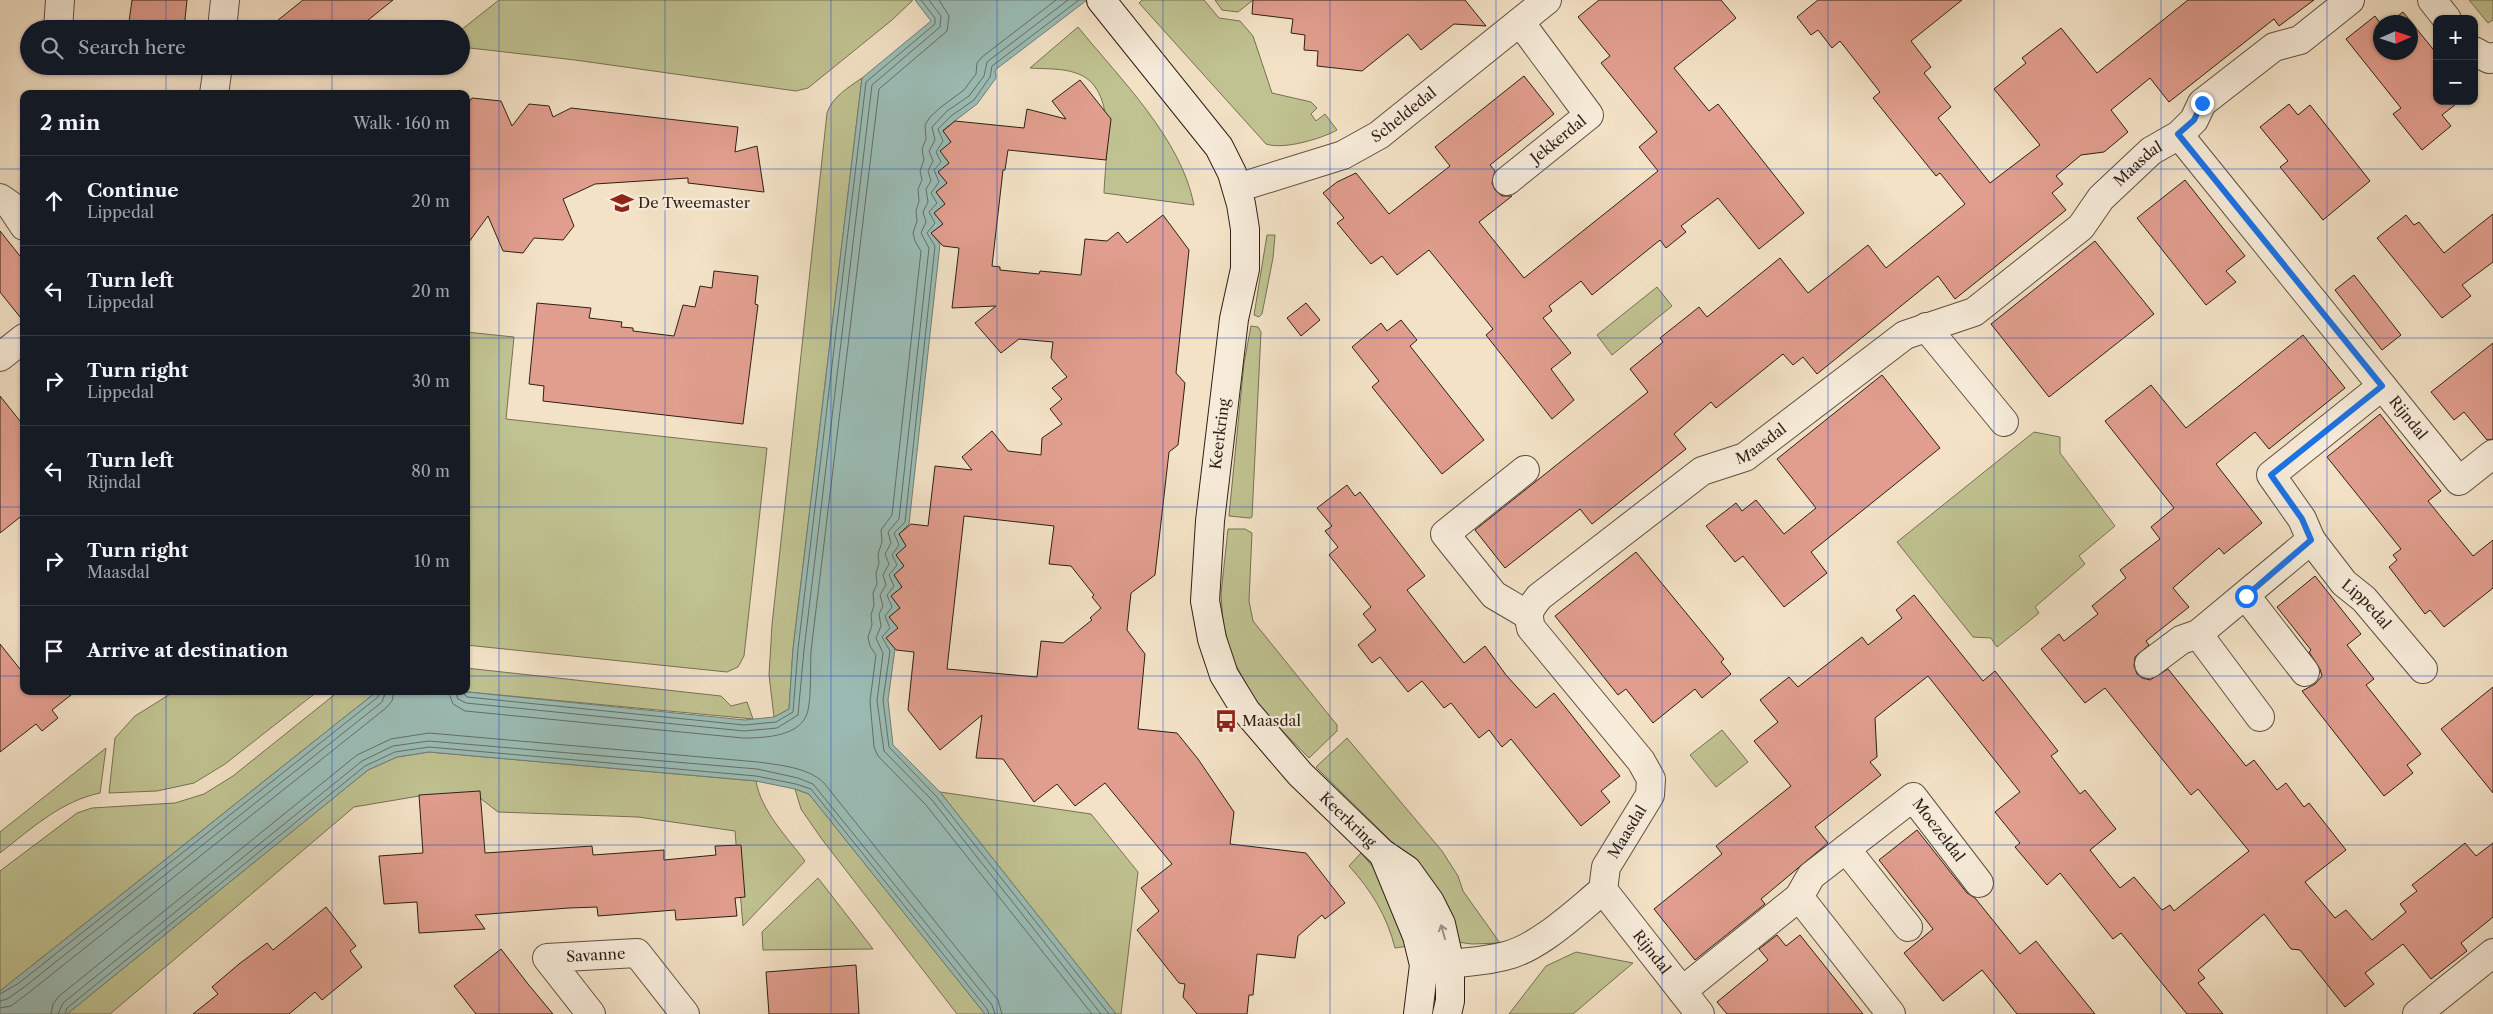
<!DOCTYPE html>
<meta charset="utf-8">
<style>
:root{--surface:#171b24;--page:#242831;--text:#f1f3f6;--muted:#9ea1a6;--line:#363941}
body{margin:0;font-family:"Libre Caslon Text",serif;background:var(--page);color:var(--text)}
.controls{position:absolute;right:15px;top:15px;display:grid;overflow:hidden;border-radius:10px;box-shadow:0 1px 4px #0004}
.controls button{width:45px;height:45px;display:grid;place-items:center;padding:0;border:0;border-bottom:1px solid var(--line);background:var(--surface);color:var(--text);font:25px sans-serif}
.compass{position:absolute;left:2373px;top:15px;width:45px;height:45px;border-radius:50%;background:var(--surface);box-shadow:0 1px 4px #0004;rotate:87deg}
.stop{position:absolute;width:15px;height:15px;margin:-11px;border:4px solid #1a73e8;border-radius:50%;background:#fff}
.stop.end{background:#1a73e8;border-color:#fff;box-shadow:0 1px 5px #0008}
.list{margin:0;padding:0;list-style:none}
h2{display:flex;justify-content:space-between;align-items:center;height:65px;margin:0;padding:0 20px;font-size:21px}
h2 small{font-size:16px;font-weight:400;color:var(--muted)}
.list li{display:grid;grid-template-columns:32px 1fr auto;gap:15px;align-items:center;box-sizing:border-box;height:90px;padding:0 20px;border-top:1px solid var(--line)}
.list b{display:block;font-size:19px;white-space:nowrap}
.list p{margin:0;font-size:16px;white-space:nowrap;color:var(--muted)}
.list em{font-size:16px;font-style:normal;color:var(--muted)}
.icon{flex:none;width:28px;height:28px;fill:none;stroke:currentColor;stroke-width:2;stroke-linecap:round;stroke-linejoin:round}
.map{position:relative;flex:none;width:2493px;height:1014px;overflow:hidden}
.search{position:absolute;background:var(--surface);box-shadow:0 1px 4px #0004;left:20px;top:20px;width:450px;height:55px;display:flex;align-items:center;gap:12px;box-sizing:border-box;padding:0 18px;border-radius:28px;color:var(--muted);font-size:19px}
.panel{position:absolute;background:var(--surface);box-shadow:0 1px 4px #0004;left:20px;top:90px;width:450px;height:605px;border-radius:10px}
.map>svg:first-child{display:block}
.green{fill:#c0c291;stroke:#787054}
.water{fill:#9bbdb6;stroke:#707e76}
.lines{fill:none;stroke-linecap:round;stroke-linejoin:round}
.shore{stroke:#656e66;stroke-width:1}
.building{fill:#e19e8e;stroke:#2f1f17;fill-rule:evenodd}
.street-casing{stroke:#605043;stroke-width:30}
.secondary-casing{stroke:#2f1f17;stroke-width:30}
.street{stroke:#f7ecda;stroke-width:28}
.secondary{stroke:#f7ecda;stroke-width:28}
.oneway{stroke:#9d9082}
.route{stroke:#1a73e8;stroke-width:6}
.grid{fill:none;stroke:#1d4ed8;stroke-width:1;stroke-opacity:0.55}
.labels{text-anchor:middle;stroke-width:4.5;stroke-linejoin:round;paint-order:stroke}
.street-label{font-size:15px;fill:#2f1f17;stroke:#f7ecda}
.poi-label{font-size:15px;fill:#2f1f17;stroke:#f7ecda;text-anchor:start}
</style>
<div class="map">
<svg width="2493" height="1014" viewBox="0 0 2493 1014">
<rect width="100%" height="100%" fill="#f3e2c6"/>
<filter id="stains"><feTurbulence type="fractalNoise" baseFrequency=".004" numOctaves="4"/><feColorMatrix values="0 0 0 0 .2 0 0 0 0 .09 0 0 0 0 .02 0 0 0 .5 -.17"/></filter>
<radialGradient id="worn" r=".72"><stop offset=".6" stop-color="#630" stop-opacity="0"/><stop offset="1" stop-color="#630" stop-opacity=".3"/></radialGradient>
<path class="green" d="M499,0h414l-21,20 -84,68 -12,3 -221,-31 -114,-13v-17z
M1142,0h62l15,18 21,3 13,15 19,57 39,9 6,6 -6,6 5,7 9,-7 12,16c-16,9 -54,20 -71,14l-127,-141z
M1215,0h38l-15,12 -16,-2z
M2469,0h24v20l-5,3z
M1078,27c42,52 103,111 116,178l-90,-12c1,-35 15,-106 -28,-120 -14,-5 -32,-4 -46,-5z
M862,78l-69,571 -4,60 -15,8 -5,-42 3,-50 55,-512c5,-16 22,-26 35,-35z
M1267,235h8l-2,23 -11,56 -3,3 -5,-2z
M1657,287l15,19 -60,49 -15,-20z
M1251,326l7,1 3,5 -9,185 -2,1 -21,-2 15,-153z
M466,332l48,5 -8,82 261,29 -23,208 -6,11 -11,5 -261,-27z
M2034,432l26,5v16l55,73 -36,30 6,8 -50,43 4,6 -42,34 -6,-9 -18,-1 -76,-95z
M1228,529h17l7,4 -3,68 4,20 84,104v6l-28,27 -51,-52 -26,-48 -9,-35 -2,-29z
M466,668l255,28 10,10 16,-4 6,17 -296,-28h9z
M175,691h143l-93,73 -31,19 -37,8 -48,2 6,-55 20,-22z
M339,691h45l-9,2 -375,298v-120l77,-58 15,-5 83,-5 29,-9 29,-18z
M1722,730l26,32 -32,25 -26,-32z
M1347,738l95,113 16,25 5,15 37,52 -28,1 -15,-2 -62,-97 -79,-78z
M106,748l-6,45c-39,8 -69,36 -100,60v-21z
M429,752l327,29c5,30 31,56 49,80l-62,65 -8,-95 -97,-14 -140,-5 -18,-14 -61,-2 -65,11 -244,207h-43l301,-244 29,-13z
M795,789l14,5 176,220h-28l-136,-176 -20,-29z
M940,792l151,22 47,58 -17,142h-5z
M1361,853l13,15 34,78 -13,2c-8,-32 -24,-58 -46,-82z
M818,878l55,71 -110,1 -1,-18z
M1576,952l57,11 -60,51h-64l37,-48z"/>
<path class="water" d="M915,0h172l-92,70 1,8 -19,26 -34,26 8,12 -2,21 -10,9 8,11 -11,9 9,12 -11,9 9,11 -12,9 9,11 -31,280 -10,10 8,12 -11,9 8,11 -10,9 8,12 -11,9 9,12 -11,9 9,10 -10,73 5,45 47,47 176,222h-131l-176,-220 -14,-5 -39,-8 -327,-29 -32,5 -29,13 -301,244h-67v-23l375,-298 82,-2 288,29 29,-3 15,-8 4,-60 69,-571 69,-57z"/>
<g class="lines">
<path class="shore" d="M1056,0l-74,57 -5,6 -1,11 -12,16 -23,17 -11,10 -5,8 1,14 -4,10 2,11 -4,11 2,9 -4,9 1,12 -3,10 1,10 -4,12 2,8 6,10 -29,264 -11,15 1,12 -4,12 1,9 -3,10 1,11 -4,9 1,12 -3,10 1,10 -4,12 2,9 6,9 -6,46 4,46 4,9 48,49 166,209
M1068,0l-81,62 -3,14 -15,20 -22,15 -15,16 3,13 -6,11 4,10 -5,10 3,10 -5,8 2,13 -5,10 3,10 -5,11 8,15 -30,271 -11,13 3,11 -6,11 4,10 -6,11 3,10 -6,10 3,11 -4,8 2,12 -5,12 7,15 -6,48 7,50 48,49 169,214
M1079,0l-87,66 -2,11 -16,23 -23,16 -13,13 5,12 -7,11 5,10 -7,8 5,12 -8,11 6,10 -8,9 6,11 -8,10 8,13 -30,276 -11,11 5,12 -7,10 5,10 -8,10 5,11 -7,9 5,12 -7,9 5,12 -8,9 8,14 -7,49 6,47 47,49 173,218
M448,691l5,13 12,7 278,27c19,0 54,-1 63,-22 6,-12 4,-50 5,-65l68,-562 68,-58 2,-15 -10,-16
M455,691l3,8 8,4 278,28 33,-3 21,-13 6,-65 68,-565 68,-58 1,-11 -12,-16
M461,691l6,6 277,28 32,-3 17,-10 5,-63 68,-567 69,-58v-6l-14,-18
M0,994l19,-11 359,-286 2,-6
M0,1001l7,-2 16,-11 359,-286 4,-11
M0,1008l11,-2 16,-12 359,-286 6,-7 2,-10
M51,1014l2,-10 5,-7 299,-242 34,-16 38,-6 329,29c20,3 50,5 66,21l174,217 4,14
M58,1014l5,-11 299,-242 31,-15 36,-5 328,28 41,9 15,6 179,221 3,9
M65,1014l2,-6 298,-242 30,-14 34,-5 327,29 40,8 15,5 176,220 2,5"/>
</g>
<path class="building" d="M132,0h55l-3,29h-56z
M303,0h90l-36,29h-90z
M1253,0h212l21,26 -32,-2 -33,26 -13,-16 -46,37 -45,-5 1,-15 -14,-1 1,-15 -14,-2 2,-14 -41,-5z
M1599,0h122l15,18 -62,50 35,43 9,-7 86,109 -45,36 -41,-51 -37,28 5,6 -20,16 -6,-8 -68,55 -11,-14 -32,25 3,5 -9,7 28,35 -20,16 23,31 -22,19 -66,-84 7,-6 -64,-79 -32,25 -15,-19 -11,8 -34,-41 7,-5 -21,-25 14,-11 19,-9 33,41 61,-48 -15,-19 89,-71 30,38 -64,51 5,6 -3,12 3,7 7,6h10l-33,26 45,56 134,-107 -19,-24 18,-15 -56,-69 9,-7 -32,-39z
M1818,0h144l-51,41 20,26 -7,6 27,34 -13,11 52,65 50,-38 -46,-56 32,-26 -4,-5 39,-30 36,45 91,-73h126l-35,26 -5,-7 -105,83 -19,-24 -39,32 17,22 -24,20 -23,3 -25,21 7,8 -11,9 14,17 -111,89 -17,-23 -121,98 -14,-17 -10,8 -10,-11 -67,54 -5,-6 -37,32 12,15 -94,75 -12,-15 -75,59 -30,-38 173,-138 -18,-23 33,-27 -3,-4 29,-23 10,-8 8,10 73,-59 28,35 60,-48 18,23 79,-64 -25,-31 -4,3 -63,-78 7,-6 -40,-51 -8,7 -14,-18 -7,5 -14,-18z
M2403,12l34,42v47h23l-18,14 9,11 -29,24 -29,-36 8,-6 -55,-69 29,-23 5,7v29h30v-30h-20z
M1080,80l31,39 -5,41 -98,-10 -3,20h-2l-11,96 8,1v3l39,4 1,-3 41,4 4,-36 22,2 11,-9 9,11 36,-28 26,35 -13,123 9,10 -7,62 -9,7 -14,123 -24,18 -4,37 18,24 -7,75 39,4 21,26 36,53 -4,32 76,9 39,50 -20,16 -3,-4 -24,21 -3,22 -38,-4 -4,41h-4l-2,19h-50l-14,-17 2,-13 -6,-1 -42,-53 22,-19 -18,-23 31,-24 -67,-81 -30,23 -18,-22 -23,18 -31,-43 -27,-1 6,-43 -42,35 -32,-40 6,-58 -18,-2 -10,-12 12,-10 -9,-11 11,-9 -9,-12 11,-9 -8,-12 10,-9 -8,-11 10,-9 -7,-12 12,-10 17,2 7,-60 37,4 -10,-13 30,-26 16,20 33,4 1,-17 20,-14 -12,-15 12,-10 -10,-11 15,-11 -16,-19 2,-16 -34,-3 -18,14 -26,-30 21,-17 -44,2 7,-60 -16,-2 -12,-13 12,-9 -9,-11 11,-9 -9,-12 11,-9 -9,-11 11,-9 -9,-12 11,-9 -8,-11 12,-10 69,7 3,-19 39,10 -14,-18zM964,516l90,10 -5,38 22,2 23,29 -2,2 9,11 -11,10 2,2 -29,23 -22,-2 -4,36 -90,-8z
M472,98l29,3 11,25 17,-22 20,2 4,11 18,-9 167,19 -3,25 22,-6 7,46 -76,-9v-5l-93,6 -32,15 11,27 -11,14 -29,-2 -11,15 -20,-2 -15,-35 -22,30v-140z
M2289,104l9,11 12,-10 60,76 -47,39 -43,-53 8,-6 -28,-34z
M2185,180l60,76 -19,15 10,11 -30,23 -69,-87z
M2493,214v48l-31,23 9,11 -29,22 -65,-80 29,-23 8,10 5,-3 25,31z
M0,231l24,30v61l-24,-30z
M2095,241l59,73 -105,83 -58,-73z
M714,271l44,5 -3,28 3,1 -15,119 -200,-23 1,-15 -15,-2 8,-81 54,5 -2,10 33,4 -1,5 12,1v3l41,5 9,-31 12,2 5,-21 12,2z
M2354,275l47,60 -19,15 -47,-60z
M1306,303l14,17 -19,16 -14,-18z
M1401,320l16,20 -7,6 74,94 -42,34 -70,-87 7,-6 -27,-34 29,-24 6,8z
M2303,335l42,53 -76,61 -14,-17 -39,32 46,59 -38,31 -5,-6 -46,40 16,19 -43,34 3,4 -14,12 -1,9 3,8 5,4 8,2 18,-11 78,97 8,-6 23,30 9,-7 18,24 5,-4 37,47 -41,32 30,36 11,-8 26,30 34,-28 -6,-8 17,-13 -5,-6 18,-14 35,-28 11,13 17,-13v74l-32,26 6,8 -36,28 -28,-35 -38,29 9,11 -29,23 -45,-57 -9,-1 -27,-35 -66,56 7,8 -7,5 25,31h-36l-66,-81 -8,6 -53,-66 -13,12 -32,-38 5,-4 -25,-31 25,-20 -92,-116 -53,42 2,39 -7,5 11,13 -66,52 13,16 -67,56 4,5 -70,56 -41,-51 68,-55 -6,-8 75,-60 -37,-45 24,-19 -18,-22 29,-23 9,10 64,-50 6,8 34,-27 -6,-8 18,-15 69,86 12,-10 63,80 -7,5 29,38 5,-4 31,39 -26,21 30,38 14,-11 28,33 8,-5 4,6 75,-60 -51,-62 -7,6 -86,-107 -20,15 -44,-54 18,-15 5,7 34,-27 -6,-8 34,-28 -6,-8 40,-31 -9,-12 23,-19 -69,-87 46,-36 35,43z
M2493,343v96l-6,1 -23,-28 -10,8 -23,-28z
M1882,375l58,73 -129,104 16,21 -43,34 -41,-51 -8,6 -29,-36 30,-23 6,8 14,-11 28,34 32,-26 -39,-49z
M0,396l24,30v88l-24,19z
M2380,414l61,77 -13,10 45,55 20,-16v48l-49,39 -14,-17 -5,4 -36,-47 8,-7 -4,-5 8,-6 -74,-92z
M1347,485l8,11 5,-4 65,84 -18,14 57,73 21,-17 21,29 30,33 18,-15 66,83 -19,15 9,11 -29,24 -70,-87 -9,8 -13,-17 -10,8 -28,-35 -7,5 -22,-27 -14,11 -28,-35 -8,6 -14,-18 18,-15 -13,-16 8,-7 -42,-52 9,-8 -13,-16 7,-5 -15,-18z
M1636,552l88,107 -3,3 10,12 -29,24 -7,-9 -42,34 -27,-34 -8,6 -63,-79z
M2315,576l46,58 -14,11 27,34 -8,6 55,69 -14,11 6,8 -29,23 -82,-105 13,-7 7,-8 -2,-7 -11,-17 2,-2 -34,-43z
M0,644l24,30v17h52l-24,19 6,8 -16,13 -6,-7 -36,28z
M2493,687v106l-52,-64z
M480,791l5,62 107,-7 1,9 71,-5v10l52,-5 -1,-9 26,-1 4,52 -10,1 2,18 -61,4 -1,-10 -77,6 -1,-9 -28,1 -94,7 10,14 -66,4 -2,-31 -33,2 -5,-48 44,-3 -4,-58z
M1917,830l50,63 8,5 45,56 16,-13 59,73h-78l-35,-44 -39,31 -39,-48 29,-24 -54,-69z
M326,907l30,39 -6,5 12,16 -40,33 -7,-8 -26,22h-96l25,-20 -6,-7 27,-23 28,-21 6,7z
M1777,935l9,11 14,-11 63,79h-136l-10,-12 51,-42 -9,-11z
M501,949l27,35 25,30h-77l-22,-28z
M856,965l3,49h-90l-3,-42z"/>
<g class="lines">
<defs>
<g id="street">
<path d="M2432,0l15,19"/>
<path d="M58,29l2,-29"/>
<path d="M222,29l3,-29"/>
<path d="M2474,51l15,8 4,-2"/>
<path d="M214,94l4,-28"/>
<path id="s1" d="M2179,135l280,346 34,-27"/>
<path id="s2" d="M1507,181l82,-66 -69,-93"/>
<path id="s3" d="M1237,188l106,-33 36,-20 168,-135"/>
<path d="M0,198l10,7 14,21"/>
<path d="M1926,327l78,95"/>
<path d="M0,357l24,-19"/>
<path d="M1525,470l-80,64 49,61 34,20"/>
<path id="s4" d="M2311,540l33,43 20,16 59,70"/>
<path d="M2246,596l59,76"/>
<path d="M2198,634l62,83"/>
<path d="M2149,664l32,-24 17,-6 113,-94 -9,-21 -31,-44 111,-89"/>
<path d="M1846,849l62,78"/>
<path id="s5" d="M1603,890l97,124"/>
<path d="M1799,897l92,117"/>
<path id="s6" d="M1425,965c27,-1 55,-3 80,-9 34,-8 71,-44 98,-66l3,-23 44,-72 1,-16 -10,-18 -110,-133c-4,-16 -2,-18 8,-31l163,-126 43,-14 160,-122 69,-23 107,-85 20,-29 50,-47 28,-16 15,-15 8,-17 72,-56 26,-7 50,-40"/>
<path id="s7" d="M1682,991l117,-94 12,-21 102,-79 66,86"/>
<path id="s8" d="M591,1014l-44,-56 90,-5 48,61"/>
<path d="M2417,1014l76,-61"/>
</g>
<g id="secondary">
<path id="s9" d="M1101,0l118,147 13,26 9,31 4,25v40l-11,50 -24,202 -5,80 7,38 12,36 22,36 54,63 82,79 25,17 23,32 11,22 9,40v37l-3,13"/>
<path d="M1384,856l33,80 7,29 -6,49"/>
</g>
</defs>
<use href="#street" class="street-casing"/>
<use href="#secondary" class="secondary-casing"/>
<use href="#street" class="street"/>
<use href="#secondary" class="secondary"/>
</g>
<defs><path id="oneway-shaft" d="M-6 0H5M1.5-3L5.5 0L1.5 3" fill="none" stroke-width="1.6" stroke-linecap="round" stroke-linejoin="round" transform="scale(1.25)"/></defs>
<use class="oneway" href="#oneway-shaft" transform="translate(1443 932) rotate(-106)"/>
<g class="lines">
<path class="route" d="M2202,103l-8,17 -16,14 204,252 -111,89 31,44 9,21 -65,56"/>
</g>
<path class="grid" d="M166,0v29M332,0v29M499,0v1014M665,0v1014M831,0v1014M997,0v1014M1163,0v1014M1330,0v1014M1496,0v1014M1662,0v1014M1828,0v1014M1994,0v1014M2161,0v1014M2327,0v1014M166,66v28M332,66v28M0,169h24M466,169h2027M0,338h24M466,338h2027M0,507h24M466,507h2027M0,676h24M466,676h2027M166,691v323M332,691v323M0,845h2493"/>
<defs>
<symbol id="school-bare" viewBox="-9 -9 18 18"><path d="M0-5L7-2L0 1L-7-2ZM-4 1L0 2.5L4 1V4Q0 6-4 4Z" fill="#8f2418" stroke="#f7ecda" stroke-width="2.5" paint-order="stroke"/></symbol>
<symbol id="bus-bare" viewBox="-9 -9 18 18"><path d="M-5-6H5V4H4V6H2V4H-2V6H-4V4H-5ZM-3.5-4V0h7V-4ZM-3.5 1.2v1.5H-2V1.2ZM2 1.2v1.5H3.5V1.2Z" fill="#8f2418" stroke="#f7ecda" stroke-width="2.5" paint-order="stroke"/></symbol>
</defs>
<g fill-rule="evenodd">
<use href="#school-bare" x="606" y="187" width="32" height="32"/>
<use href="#bus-bare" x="1210" y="705" width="32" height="32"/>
</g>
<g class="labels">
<g class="street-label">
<text dy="5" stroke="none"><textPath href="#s3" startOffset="184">Scheldedal</textPath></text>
<text dy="5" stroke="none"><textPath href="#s2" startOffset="66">Jekkerdal</textPath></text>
<text dy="5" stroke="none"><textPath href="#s6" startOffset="1298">Maasdal</textPath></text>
<text dy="5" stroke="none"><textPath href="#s1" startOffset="364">Rijndal</textPath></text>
<text transform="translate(1220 434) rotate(-83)" y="5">Keerkring</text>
<text dy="5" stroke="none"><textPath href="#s6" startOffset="822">Maasdal</textPath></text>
<text dy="5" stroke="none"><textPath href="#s4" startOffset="85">Lippedal</textPath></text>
<text dy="5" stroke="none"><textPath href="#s9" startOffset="918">Keerkring</textPath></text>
<text dy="5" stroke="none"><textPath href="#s6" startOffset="264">Maasdal</textPath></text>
<text dy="5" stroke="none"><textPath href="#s7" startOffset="345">Moezeldal</textPath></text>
<text dy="5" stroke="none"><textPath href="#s5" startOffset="79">Rijndal</textPath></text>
<text dy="5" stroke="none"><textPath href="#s8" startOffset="120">Savanne</textPath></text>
</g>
<g class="poi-label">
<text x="638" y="208">De Tweemaster</text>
<text x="1242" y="726">Maasdal</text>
</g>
</g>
<rect width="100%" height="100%" filter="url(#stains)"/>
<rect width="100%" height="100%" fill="url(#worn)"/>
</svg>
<div class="controls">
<button>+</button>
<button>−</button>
</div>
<svg class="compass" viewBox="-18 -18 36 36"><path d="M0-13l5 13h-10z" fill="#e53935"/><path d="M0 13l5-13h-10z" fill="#9ea1a6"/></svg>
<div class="stop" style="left:2246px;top:596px"></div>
<div class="stop end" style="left:2202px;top:103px"></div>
<div class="search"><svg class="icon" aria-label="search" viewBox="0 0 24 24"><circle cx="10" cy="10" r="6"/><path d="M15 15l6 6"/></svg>Search here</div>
<section class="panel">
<h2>2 min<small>Walk · 160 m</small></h2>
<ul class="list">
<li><svg class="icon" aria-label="ahead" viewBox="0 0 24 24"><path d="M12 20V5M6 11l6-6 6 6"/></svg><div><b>Continue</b><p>Lippedal</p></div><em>20 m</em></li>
<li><svg class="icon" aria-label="left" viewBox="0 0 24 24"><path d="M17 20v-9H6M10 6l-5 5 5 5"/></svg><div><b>Turn left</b><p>Lippedal</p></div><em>20 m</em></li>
<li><svg class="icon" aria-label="right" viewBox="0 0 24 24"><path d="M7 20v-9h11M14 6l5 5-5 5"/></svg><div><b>Turn right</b><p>Lippedal</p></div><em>30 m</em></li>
<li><svg class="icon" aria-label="left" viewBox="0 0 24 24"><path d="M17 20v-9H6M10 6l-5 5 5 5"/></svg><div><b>Turn left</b><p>Rijndal</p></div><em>80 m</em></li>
<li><svg class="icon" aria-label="right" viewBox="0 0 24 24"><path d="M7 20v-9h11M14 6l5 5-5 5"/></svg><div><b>Turn right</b><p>Maasdal</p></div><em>10 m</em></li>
<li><svg class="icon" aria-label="arrive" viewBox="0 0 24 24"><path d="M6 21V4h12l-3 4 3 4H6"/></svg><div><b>Arrive at destination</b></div></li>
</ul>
</section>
</div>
